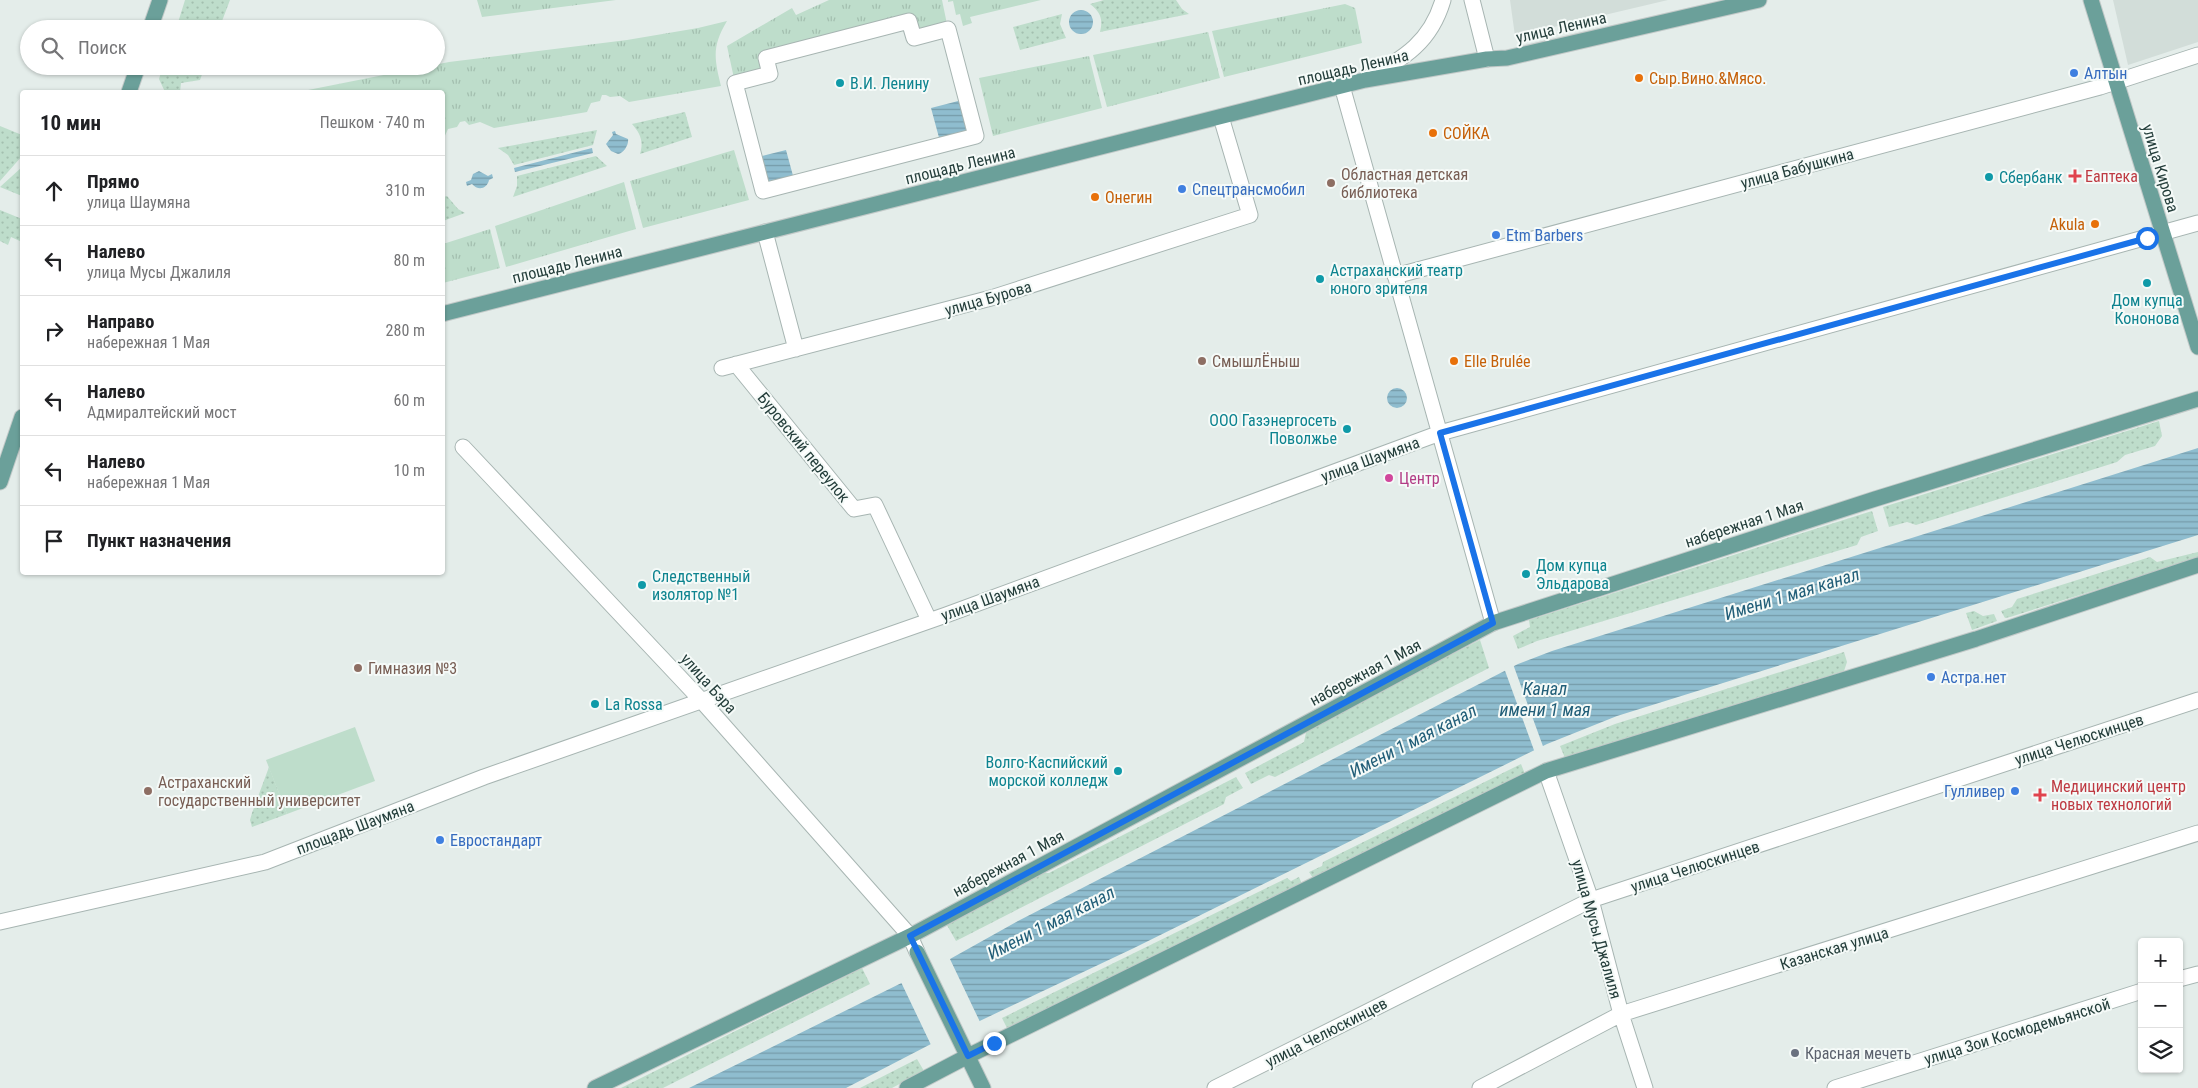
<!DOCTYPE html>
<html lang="ru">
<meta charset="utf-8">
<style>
:root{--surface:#fff;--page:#f6f6f6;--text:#202124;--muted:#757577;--line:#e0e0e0}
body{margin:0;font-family:"Roboto Condensed",sans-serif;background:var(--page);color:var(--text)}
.controls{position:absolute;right:15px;bottom:15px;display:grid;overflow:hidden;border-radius:5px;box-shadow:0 1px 4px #0004}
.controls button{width:45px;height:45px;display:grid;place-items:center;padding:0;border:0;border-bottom:1px solid var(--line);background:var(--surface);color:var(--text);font:25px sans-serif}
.stop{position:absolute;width:15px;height:15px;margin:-11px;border:4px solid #1a73e8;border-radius:50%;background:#fff}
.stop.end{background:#1a73e8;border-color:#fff;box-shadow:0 1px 5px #0008}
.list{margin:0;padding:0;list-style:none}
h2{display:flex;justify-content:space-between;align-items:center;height:65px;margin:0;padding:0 20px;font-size:21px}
h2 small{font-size:16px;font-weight:400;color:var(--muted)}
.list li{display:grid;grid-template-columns:32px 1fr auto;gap:15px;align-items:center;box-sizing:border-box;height:70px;padding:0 20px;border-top:1px solid var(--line)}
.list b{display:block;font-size:19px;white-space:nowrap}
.list p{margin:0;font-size:16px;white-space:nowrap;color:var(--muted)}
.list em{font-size:16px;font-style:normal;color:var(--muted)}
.icon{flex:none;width:28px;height:28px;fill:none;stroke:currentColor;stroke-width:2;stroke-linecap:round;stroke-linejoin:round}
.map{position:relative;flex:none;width:2198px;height:1088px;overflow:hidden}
.search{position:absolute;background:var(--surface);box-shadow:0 1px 4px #0004;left:20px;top:20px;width:425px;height:55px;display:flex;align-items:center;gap:12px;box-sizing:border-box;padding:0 18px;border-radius:28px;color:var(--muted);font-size:19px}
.panel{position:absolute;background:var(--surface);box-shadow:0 1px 4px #0004;left:20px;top:90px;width:425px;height:485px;border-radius:5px}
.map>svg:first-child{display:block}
.built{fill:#d2ddd9}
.grass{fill:url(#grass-dots)}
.park{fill:url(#park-tufts)}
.pitch{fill:#beddcb}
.water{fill:url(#water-rules)}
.pier{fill:#e4edea}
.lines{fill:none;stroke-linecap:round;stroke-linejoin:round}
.minor-casing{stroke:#a7b5b2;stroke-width:17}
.major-casing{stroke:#c2c9c8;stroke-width:17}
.minor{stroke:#fff;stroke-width:15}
.major{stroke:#6ba09a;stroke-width:15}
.route{stroke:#1a73e8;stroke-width:6}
.shop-dot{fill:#3f7fe0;stroke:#f5faf8;stroke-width:2}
.food-dot{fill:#e8710a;stroke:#f5faf8;stroke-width:2}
.culture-dot{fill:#0f9aa8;stroke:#f5faf8;stroke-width:2}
.health-dot{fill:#e0444e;stroke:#f5faf8;stroke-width:2}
.education-dot{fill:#8d6e63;stroke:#f5faf8;stroke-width:2}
.hotel-dot{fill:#d1479c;stroke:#f5faf8;stroke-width:2}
.worship-dot{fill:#6b7280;stroke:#f5faf8;stroke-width:2}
.labels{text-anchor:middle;stroke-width:4;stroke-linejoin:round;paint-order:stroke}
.street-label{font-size:16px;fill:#243e3b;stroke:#f5faf8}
.shop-label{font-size:16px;fill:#366cbe;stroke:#f5faf8;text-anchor:start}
.food-label{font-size:16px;fill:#c56008;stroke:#f5faf8;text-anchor:start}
.culture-label{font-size:16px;fill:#0d838f;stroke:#f5faf8;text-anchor:start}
.education-label{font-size:16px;fill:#785e54;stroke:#f5faf8;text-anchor:start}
.health-label{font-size:16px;fill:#be3a42;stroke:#f5faf8;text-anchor:start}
.hotel-label{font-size:16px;fill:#b23c85;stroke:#f5faf8;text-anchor:start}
.worship-label{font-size:16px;fill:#5b616d;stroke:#f5faf8;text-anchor:start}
.water-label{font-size:18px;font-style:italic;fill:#215e78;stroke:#f5faf8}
</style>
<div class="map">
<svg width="2198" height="1088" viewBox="0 0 2198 1088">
<defs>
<pattern id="grass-dots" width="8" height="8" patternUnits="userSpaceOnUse" patternTransform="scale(1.25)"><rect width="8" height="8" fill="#beddcb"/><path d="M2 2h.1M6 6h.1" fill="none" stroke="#a3bfaf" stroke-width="1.8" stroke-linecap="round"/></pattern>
<pattern id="park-tufts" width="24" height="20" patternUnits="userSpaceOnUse" patternTransform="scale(1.25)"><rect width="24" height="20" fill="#beddcb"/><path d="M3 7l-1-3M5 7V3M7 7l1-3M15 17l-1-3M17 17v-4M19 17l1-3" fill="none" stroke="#a3bfaf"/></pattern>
<pattern id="water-rules" width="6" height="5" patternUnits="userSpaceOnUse" patternTransform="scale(1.25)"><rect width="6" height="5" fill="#8fbdcf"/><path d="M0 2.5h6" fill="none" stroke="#759ba9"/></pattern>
</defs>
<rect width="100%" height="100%" fill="#e4edea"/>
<path class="built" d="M1510,0h158l-153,36z
M2113,0h85v42l-70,23z"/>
<path class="grass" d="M185,0h45l-11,29h-43z
M1104,0h72l6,9 7,5 -89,18c3,-12 1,-20 -10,-28z
M1062,14l-2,10 6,14 -46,12 -7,-23z
M163,66h42l-5,14 -19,3 -1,9h-15l-6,-13z
M685,112l7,25 -52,17c4,-13 0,-21 -8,-30z
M0,126l22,9v21l-22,25z
M597,130l-4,15 -79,20 -6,-10 -10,-7z
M596,156l11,10 -94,31 4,-11v-10z
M22,167v29l-22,-9z
M447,196l11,13 7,4 -22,8v-24z
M0,210l22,9v23l-11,-5 -3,8 -8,-4z
M2159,421l3,15 -7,10 -30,9 -8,7 -201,63 -9,-3 -18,5 -6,-20z
M1872,511l6,20 -17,6 -4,8 -320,96 -19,8 -5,-13 17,-9 -1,-7z
M2198,552v6l-188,59 -5,1 -4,-7 11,-4 5,-8 133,-42 7,5z
M1974,611l9,5 11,-2 3,7 -25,9 -6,-17z
M1480,640l9,28 -214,109 -6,-2 -18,9 -6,-11 59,-31 3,-14z
M1844,652l3,10 -3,9 -279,87 -5,-12 55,-22z
M1521,764l4,10 -212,104 -4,-6 13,-6 1,-4z
M269,767l18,47 -35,13 -2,-7 2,-7z
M1236,777l7,11 -17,9 -2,7 -268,137 -12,-21 91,-47h14z
M1299,877l3,7 -294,146 -6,-12 285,-140 4,3z
M862,968l8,16 -207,104h-42z
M917,1059l7,12 -32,17h-32z"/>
<path class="park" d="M477,0h139l-134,17z
M829,0h113l6,29 -34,9 -5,-17 -143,37 4,16 -35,9 -8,-37 65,-38 4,7z
M948,0h93l-71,17 2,6 -9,3 -3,-12 -4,1 -3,-14 -5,1z
M1345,4l10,4 7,35 -138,34 -12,-46z
M727,21c-15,25 -13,37 -6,65l-92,16 -9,-6 -10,1 -4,-2h-4l-2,6 -9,2 -4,9 -93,16 -14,-6 -11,3 -4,-4 -5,1 -3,5 -9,2 -5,11 -1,-48h-144l151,-30 178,-22 71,-12z
M1208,32l12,46 -113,29 -14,-52z
M1089,56l13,52 -109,28 -14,-58z
M734,150l15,50 -106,28 -13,-47z
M624,182l12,47 -130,38 -11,-41z
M490,229l10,39 -57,15v-39z"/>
<path class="pitch" d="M355,727l20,54 -88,33 -21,-54z"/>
<path class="water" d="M1069 22a12 12 0 1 1 24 0a12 12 0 1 1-24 0Z
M966,99l10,37 -35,9 -10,-37z
M615,131l1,3 12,5c1,5 -4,14 -10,15l-7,-3 -5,-7 7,-9 -1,-3z
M592,148l1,5 -78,19 -1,-4z
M786,150l9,33 -32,8 -9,-33z
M479,171l9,5 4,-2 1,4 -4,2c-2,9 -11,11 -17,4l-5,2 -1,-4 5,-2 2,-6z
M1387 398a10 10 0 1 1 20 0a10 10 0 1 1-20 0Z
M2198,448v87l-581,181 -70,28 -413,204 -203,96 -85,44h-157l261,-129 68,-38 500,-257 34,-13z"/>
<path class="pier" d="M1513,664l31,85 -9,4 -31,-85z
M949,957l32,67 -49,23 -32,-67z"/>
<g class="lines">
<defs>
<path id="minor" d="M1472,0l15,59
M909,21l5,17 34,-9 28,107 -213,55 -28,-108 35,-9 -4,-16z
M1366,79c37,-21 64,-35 77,-79
M1342,86l151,537
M765,232l31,117
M1395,276l705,-189 98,-32
M736,364l118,145 21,-4 54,115
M722,368l269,-70 259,-83 -29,-98
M463,447l238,253 209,236 7,16
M1546,771l45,129 30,114 24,74
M0,922l265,-60 219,-85 462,-162 494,-182 758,-210
M2179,979l19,-5
M1215,1088l376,-188 607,-200
M1480,1088l141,-74 577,-181
M1835,1088l307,-97"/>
<path id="major" d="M2091,0l107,347
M150,29l10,-29
M129,92l9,-26
M442,314l923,-234 122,-21 20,-1 252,-58
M0,482l22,-65
M917,952l66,136
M595,1088l315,-152 583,-313 382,-124 323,-100
M907,1088l61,-32 578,-285 430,-132 222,-74"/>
</defs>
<use href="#minor" class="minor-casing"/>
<use href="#major" class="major-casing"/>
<use href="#minor" class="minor"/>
<use href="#major" class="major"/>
</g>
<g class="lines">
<path class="route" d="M994,1043l-26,13 -58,-120 583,-313 -53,-190 707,-195"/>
</g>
<g class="shop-dot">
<circle cx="2074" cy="73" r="5"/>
<circle cx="1182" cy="189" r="5"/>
<circle cx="1496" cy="235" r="5"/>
<circle cx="1931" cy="677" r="5"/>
<circle cx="2015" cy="791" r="5"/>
<circle cx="440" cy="840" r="5"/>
</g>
<g class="food-dot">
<circle cx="1639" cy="78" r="5"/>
<circle cx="1433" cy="133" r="5"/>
<circle cx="1095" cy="197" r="5"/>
<circle cx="2095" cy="224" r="5"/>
<circle cx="1454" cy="361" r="5"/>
</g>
<g class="culture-dot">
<circle cx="840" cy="83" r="5"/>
<circle cx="1989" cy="177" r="5"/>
<circle cx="1320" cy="279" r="5"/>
<circle cx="2147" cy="283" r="5"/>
<circle cx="1347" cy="429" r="5"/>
<circle cx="1526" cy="574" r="5"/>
<circle cx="642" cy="585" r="5"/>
<circle cx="595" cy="704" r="5"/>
<circle cx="1118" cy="771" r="5"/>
</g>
<g class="health-dot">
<path d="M2072.5 168.5h5v5h5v5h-5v5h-5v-5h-5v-5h5z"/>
<path d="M2037.5 787.5h5v5h5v5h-5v5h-5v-5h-5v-5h5z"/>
</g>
<g class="education-dot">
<circle cx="1331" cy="183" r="5"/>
<circle cx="1202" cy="361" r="5"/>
<circle cx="358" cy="668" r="5"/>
<circle cx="148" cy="791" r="5"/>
</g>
<circle class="hotel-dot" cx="1389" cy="478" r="5"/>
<circle class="worship-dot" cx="1795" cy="1053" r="5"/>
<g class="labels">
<g class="street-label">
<text transform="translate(1561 27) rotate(-13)" y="6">улица Ленина</text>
<text transform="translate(1353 67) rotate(-13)" y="6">площадь Ленина</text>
<text transform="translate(960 165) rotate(-14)" y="6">площадь Ленина</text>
<text transform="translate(1797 168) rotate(-15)" y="6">улица Бабушкина</text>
<text transform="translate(2161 168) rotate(73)" y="6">улица Кирова</text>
<text transform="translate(567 264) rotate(-14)" y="6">площадь Ленина</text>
<text transform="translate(988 298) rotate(-16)" y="6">улица Бурова</text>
<text transform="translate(804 447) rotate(51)" y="6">Буровский переулок</text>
<text transform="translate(1370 459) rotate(-20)" y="6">улица Шаумяна</text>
<text transform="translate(1744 523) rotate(-18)" y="6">набережная 1 Мая</text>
<text transform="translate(990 598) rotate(-20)" y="6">улица Шаумяна</text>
<text transform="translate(1365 672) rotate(-28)" y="6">набережная 1 Мая</text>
<text transform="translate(709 683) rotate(48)" y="6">улица Бэра</text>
<text transform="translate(2079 739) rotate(-18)" y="6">улица Челюскинцев</text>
<text transform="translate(355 827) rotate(-21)" y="6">площадь Шаумяна</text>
<text transform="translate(1008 863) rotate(-28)" y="6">набережная 1 Мая</text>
<text transform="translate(1695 866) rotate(-18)" y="6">улица Челюскинцев</text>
<text transform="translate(1597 929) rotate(74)" y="6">улица Мусы Джалиля</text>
<text transform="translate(1834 948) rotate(-17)" y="6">Казанская улица</text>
<text transform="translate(2017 1031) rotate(-17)" y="6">улица Зои Космодемьянской</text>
<text transform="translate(1326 1032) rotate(-27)" y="6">улица Челюскинцев</text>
</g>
<g class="shop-label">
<text x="2084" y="79">Алтын</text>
<text x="1192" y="195">Спецтрансмобил</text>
<text x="1506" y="241">Etm Barbers</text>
<text x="1941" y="683">Астра.нет</text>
<text x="2005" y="797" text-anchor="end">Гулливер</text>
<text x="450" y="846">Евроcтандарт</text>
</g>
<g class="food-label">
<text x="1649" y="84">Сыр.Вино.&amp;Мясо.</text>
<text x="1443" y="139">СОЙКА</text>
<text x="1105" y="203">Онегин</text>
<text x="2085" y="230" text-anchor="end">Akula</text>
<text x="1464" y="367">Elle Brulée</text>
</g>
<g class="culture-label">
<text x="850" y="89">В.И. Ленину</text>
<text x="1999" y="183">Сбербанк</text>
<text x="1330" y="276">Астраханский театр<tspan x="1330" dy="18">юного зрителя</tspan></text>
<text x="2147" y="306" text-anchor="middle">Дом купца<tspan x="2147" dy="18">Кононова</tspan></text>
<text x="1337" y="426" text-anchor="end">ООО Газэнергосеть<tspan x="1337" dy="18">Поволжье</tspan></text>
<text x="1536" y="571">Дом купца<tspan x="1536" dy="18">Эльдарова</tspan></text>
<text x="652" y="582">Следственный<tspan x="652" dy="18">изолятор №1</tspan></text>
<text x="605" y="710">La Rossa</text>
<text x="1108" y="768" text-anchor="end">Волго-Каспийский<tspan x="1108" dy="18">морской колледж</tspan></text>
</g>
<g class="education-label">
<text x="1341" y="180">Областная детская<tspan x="1341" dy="18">библиотека</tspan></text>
<text x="1212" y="367">СмышлЁныш</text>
<text x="368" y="674">Гимназия №3</text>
<text x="158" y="788">Астраханский<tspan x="158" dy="18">государственный университет</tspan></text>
</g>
<g class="health-label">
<text x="2085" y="182">Еаптека</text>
<text x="2051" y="792">Медицинский центр<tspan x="2051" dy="18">новых технологий</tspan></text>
</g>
<g class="hotel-label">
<text x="1399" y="484">Центр</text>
</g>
<g class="worship-label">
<text x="1805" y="1059">Красная мечеть</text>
</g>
<g class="water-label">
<text transform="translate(1792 594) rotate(-17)" y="6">Имени 1 мая канал</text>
<text x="1545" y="695">Канал<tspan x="1545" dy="21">имени 1 мая</tspan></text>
<text transform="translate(1413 741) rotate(-27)" y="6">Имени 1 мая канал</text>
<text transform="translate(1051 923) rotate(-27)" y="6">Имени 1 мая канал</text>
</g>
</g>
</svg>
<div class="controls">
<button>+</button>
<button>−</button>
<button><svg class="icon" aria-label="layers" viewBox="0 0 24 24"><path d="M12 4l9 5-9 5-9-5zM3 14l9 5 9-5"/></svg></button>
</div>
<div class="stop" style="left:2147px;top:238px"></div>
<div class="stop end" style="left:994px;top:1043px"></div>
<div class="search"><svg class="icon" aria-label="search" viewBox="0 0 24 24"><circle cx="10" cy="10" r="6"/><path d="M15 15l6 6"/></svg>Поиск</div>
<section class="panel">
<h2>10 мин<small>Пешком · 740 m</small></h2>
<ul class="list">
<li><svg class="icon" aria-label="ahead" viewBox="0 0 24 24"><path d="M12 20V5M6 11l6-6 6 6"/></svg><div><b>Прямо</b><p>улица Шаумяна</p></div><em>310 m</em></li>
<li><svg class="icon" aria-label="left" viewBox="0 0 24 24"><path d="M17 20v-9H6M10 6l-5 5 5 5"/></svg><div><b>Налево</b><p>улица Мусы Джалиля</p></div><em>80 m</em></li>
<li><svg class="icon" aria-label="right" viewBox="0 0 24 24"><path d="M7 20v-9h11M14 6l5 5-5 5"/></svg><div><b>Направо</b><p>набережная 1 Мая</p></div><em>280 m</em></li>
<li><svg class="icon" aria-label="left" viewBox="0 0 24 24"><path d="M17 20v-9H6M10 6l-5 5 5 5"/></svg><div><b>Налево</b><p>Адмиралтейский мост</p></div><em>60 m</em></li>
<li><svg class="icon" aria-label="left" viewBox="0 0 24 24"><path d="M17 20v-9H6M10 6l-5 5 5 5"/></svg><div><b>Налево</b><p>набережная 1 Мая</p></div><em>10 m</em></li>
<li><svg class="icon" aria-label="arrive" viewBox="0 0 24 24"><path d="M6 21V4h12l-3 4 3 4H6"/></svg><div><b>Пункт назначения</b></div></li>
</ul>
</section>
</div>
